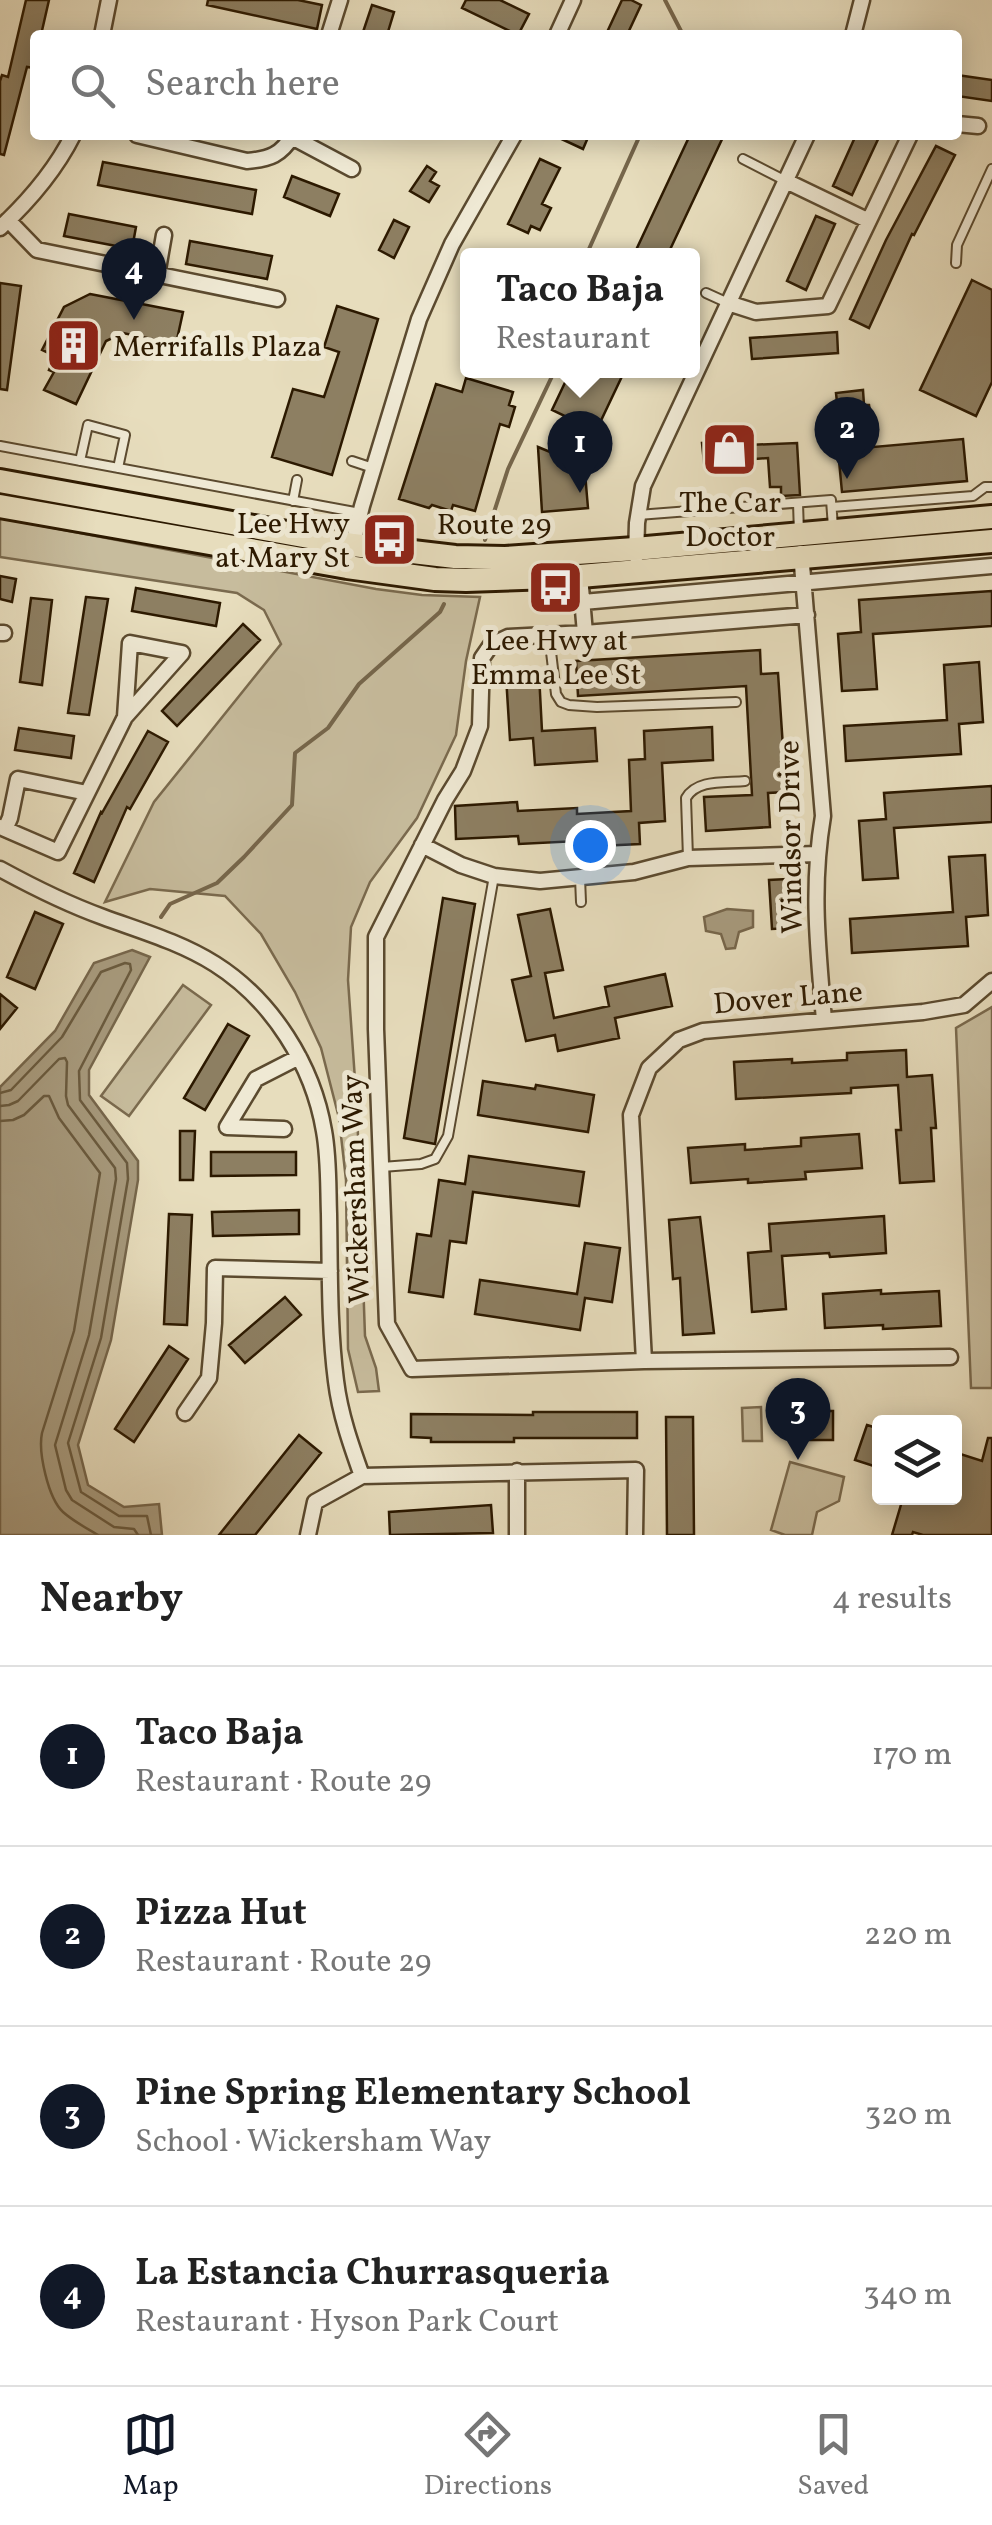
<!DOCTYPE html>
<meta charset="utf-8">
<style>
:root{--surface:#fff;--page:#f6f6f6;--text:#222;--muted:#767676;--line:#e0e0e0;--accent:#111827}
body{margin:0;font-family:Vollkorn,serif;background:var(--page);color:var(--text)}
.controls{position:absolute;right:30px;bottom:30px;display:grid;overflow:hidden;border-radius:10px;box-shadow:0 5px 25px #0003}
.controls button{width:90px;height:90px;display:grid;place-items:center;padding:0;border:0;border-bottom:2px solid var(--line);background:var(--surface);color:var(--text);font:50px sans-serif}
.you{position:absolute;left:590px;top:845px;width:35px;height:35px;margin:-25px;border:8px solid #fff;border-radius:50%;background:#1a73e8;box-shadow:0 0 0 15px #1a73e833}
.badge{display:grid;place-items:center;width:65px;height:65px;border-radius:50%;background:var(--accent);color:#fff;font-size:32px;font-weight:700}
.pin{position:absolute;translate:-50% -82px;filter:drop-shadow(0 2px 5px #0008)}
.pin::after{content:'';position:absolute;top:52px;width:35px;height:30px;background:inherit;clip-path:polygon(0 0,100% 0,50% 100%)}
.popup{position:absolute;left:460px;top:248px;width:240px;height:130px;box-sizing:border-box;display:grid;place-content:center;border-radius:10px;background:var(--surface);filter:drop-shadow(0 2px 8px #0005);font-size:32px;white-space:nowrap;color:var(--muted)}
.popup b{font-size:38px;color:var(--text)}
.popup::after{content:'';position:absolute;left:50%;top:100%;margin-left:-20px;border:20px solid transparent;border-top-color:var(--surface)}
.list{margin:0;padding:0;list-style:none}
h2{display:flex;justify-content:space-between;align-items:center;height:130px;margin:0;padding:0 40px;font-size:42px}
h2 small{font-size:32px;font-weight:400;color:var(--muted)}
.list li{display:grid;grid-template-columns:65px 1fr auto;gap:30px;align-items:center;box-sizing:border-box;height:180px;padding:0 40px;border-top:2px solid var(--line)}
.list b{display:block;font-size:38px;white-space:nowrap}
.list p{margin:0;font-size:32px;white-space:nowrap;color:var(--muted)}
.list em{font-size:32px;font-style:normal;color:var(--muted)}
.icon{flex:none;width:55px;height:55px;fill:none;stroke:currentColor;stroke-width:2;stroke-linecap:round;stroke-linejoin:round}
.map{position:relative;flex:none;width:992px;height:1535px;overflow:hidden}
.search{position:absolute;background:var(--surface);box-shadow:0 5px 25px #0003;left:30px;right:30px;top:30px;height:110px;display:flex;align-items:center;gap:25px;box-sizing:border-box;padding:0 35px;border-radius:10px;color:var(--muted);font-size:38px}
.sheet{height:850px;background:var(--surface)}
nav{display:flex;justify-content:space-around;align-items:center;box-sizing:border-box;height:140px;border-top:2px solid var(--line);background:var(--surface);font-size:28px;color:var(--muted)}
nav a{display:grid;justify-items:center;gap:5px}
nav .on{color:var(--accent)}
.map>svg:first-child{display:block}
.green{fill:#c7bc9d;stroke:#7a6a4e;stroke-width:2.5}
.water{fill:#a79a7d;stroke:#76664b;stroke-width:2.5}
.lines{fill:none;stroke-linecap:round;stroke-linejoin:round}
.shore{stroke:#6a5a3e;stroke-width:2.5}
.stream{stroke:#76664b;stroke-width:4}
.building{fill:#8d7f62;stroke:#2c1900;stroke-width:2.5}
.lane-casing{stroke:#5b4a2f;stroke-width:12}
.street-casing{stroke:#5b4a2f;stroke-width:19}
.primary-casing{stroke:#2c1900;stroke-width:28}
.lane{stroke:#efe9d4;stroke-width:8}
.street{stroke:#efe9d4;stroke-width:14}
.primary{stroke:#e7ddbd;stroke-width:22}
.labels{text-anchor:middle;stroke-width:10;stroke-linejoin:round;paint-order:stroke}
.poi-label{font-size:30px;fill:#2c1900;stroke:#efe9d4}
.street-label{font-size:30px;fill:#2c1900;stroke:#efe9d4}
</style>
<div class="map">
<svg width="992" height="1535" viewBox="0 0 992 1535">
<rect width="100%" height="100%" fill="#e7ddbd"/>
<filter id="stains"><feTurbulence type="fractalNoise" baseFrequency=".002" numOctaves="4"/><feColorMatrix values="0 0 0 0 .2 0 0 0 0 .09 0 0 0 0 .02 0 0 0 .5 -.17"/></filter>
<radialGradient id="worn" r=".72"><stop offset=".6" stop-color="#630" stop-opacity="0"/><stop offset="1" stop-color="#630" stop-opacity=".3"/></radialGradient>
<path class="green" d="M0,518l376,71 46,6 58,2 -14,64 -10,74 -39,83 -47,64 -19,45 -3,53 9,128 8,228 11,32 3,23 -21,1 -10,-43 -2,-169 -7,-62 -18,-70 -26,-56 -34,-58 -36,-38 -75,-7 -45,13 49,-100 127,-158 -17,-34 -27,-17 -237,-36z
M183,985l28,20 -82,111 -28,-20z
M992,1007v381h-21l-15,-360z
M761,1407l1,34h-19l-1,-33z
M790,1462l54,15 -5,24 -22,11 -5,23h-27l-14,-5z"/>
<path class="water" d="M727,909l26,2v16l-14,5 -4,16 -9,1 -5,-15 -15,-3 -2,-14z
M132,950l18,7 -61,113v25l49,66v19l-27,160 -33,105 10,40 36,22 35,-3 3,31h-162v-448l55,-56 39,-68z"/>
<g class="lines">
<path class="shore" d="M0,1093l11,-3 51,-53 39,-65 24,-9 5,1 1,6 -52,101 1,29 47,63 1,16 -27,159 -33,105 13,49 38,24h28l4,19
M0,1106l9,-1 9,-4 41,-42 6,-1 2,4 -1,34 2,9 47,63 1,11 -27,156 -34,110 11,45 6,10 42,27 20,2 4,6
M0,1121l13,-1 11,-5 20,-19h5l10,22 41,55 -26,158 -32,102c-4,19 6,65 21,79 10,9 23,16 35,23"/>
<path class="stream" d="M665,0l16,31 -2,4
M589,255v-6l51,-114
M485,540l23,-71 47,-99
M161,917l9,-13 47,-21 27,-26 48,-52 3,-52 33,-25 31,-44 81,-72 4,-8"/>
</g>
<path class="building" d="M26,0h23l-8,35h-6v33l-8,-1 -23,88 -4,-1v-73l2,-6 6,2z
M208,0h90l24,5 -5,24 -110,-24z
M466,0h34l29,14 -11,21 -56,-27z
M622,0h9l10,5 -14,30h-7l-12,-5z
M372,5l22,7 -7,23h-25z
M957,75l35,5v21l-35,-5z
M553,135h36l-6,14z
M690,135h34l-57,121h-15l-15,-8z
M856,135h24l-28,60 -19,-9z
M936,146l19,9 -41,80 -2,-1 -43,94 -19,-9 36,-79z
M540,159l20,9 -18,36 9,4 -11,22 -9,-4 -3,7 -20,-9z
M103,162l153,28 -4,24 -154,-29z
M427,166l9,6 -6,9 9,5 -10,16 -19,-11z
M292,176l47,18 -9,22 -46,-19z
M69,214l67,13 -4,22 -68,-13z
M816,216l19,8 -29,66 -19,-9z
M394,220l15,7 -15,31 -15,-8z
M190,241l82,15 -5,23 -81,-15z
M972,280l20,10v92l-16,34 -56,-26z
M0,283l21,3 -14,104 -7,-1z
M90,294l93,18 -7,32 -53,-11 -17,8 -30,63 -32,-14 10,-18 -5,-2 6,-14 -13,-6 22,-43z
M337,306l41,13 -46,156 -60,-18 21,-68 31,8 15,-45 -15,-5z
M837,332l1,21 -86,6 -2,-21z
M571,370h54l-29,61 -44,-21z
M466,378l47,14 -4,13 6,2 -6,20 -9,-3 -25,87 -22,-6 -2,6 -19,-6 -3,3 -30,-9 37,-115 26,8z
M863,390l1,15h5l5,42 89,-8 4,42 -125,11 -4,-42h4l-6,-57z
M748,440v5l49,-2 3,52 -19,1v-9h-11l-2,-29 -64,5 -2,-20z
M538,447l32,13 1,14 14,-1 3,35 -46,4z
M0,576l16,3 -4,23 -12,-3z
M136,588l84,15 -4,23 -84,-15z
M992,591v35l-119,8 4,55 -35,2 -4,-57 23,-2 -2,-32z
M86,597l22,2 -19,116 -21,-2z
M31,598l21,2 -10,85 -22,-3z
M243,624l17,16 -83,86 -15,-15z
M760,650l1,24 17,-1 8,119 -18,1 2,34 -64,4 -2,-34 48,-2 -6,-109 -168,10 -2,-35z
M979,662l4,60 -24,2 2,30 -115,7 -2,-35 103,-6 -3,-55z
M539,674l3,57 53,-3 2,33 -62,4 -2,-27 -23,2 -4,-64z
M712,727l1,33 -51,3 3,58 -26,2 1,21 -62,3v-6l-59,3 -1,-8 -62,3 -1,-33 62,-4 1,9 59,-3v6l54,-3 -2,-51 16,-1 -1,-28z
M19,728l55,8 -3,22 -56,-8z
M148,731l20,11 -38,67 -3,-2 -33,75 -20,-9 27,-61 1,1z
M992,786v36l-98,6 4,50 -35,2 -4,-59 27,-2 -2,-26z
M985,855l3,60 -22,2 2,29 -116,7 -2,-34 103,-7 -4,-55z
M787,879l3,49 -18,1 -3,-49z
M443,898l32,6 -40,240 -31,-6z
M550,909l13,61 -18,3 9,45 55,-12 -4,-19 60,-13 7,32 -57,12 4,20 -61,13 -3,-16 -29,6 -14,-61 19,-4 -13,-61z
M35,912l28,12 -28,65 -28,-12z
M0,994l17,14 -17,21z
M228,1024l21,12 -44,74 -21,-12z
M906,1050l1,27 25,-2 4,53h-5l3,53 -34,2 -4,-53h5l-3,-45 -47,3v5l-115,6 -2,-37 58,-3v4l55,-3v-7z
M483,1081l52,8 1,-4 58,10 -6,37 -110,-17z
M180,1131h15l-2,49h-13z
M859,1134l3,34 -57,4 1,7 -58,4v-4l-57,4 -3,-35 57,-4v6l56,-4v-8z
M211,1152h85v23l-85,1z
M469,1156l115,16 -5,34 -106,-14 -7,51 -16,-2 -7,56 -34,-5 8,-58 14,2 8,-56 26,4z
M299,1210v24l-86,2 -1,-24z
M169,1214l23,1 -5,110 -23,-1z
M884,1216l2,37 -56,4 -1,-4 -47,3 4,53 -34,3 -4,-59 23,-2 -2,-27z
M700,1217l14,116 -31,2 -3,-57 -7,1 -4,-59z
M585,1243l35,5 -8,54 -27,-4 -5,32 -105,-16 5,-34 97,14z
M881,1290v4l58,-3 2,35 -58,3v-4l-58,3 -2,-34z
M285,1297l16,18 -56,48 -16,-18z
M169,1346l19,13 -54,83 -19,-13z
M796,1411h37v29h-37z
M533,1412h104v26h-123v4h-83v-4l-20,-1v-23l122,1z
M666,1417h27l1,118h-27z
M867,1425l13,4v39l-25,-8z
M299,1435l22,18 -66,82h-36z
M988,1438h4v97h-69l-10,-3 -1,3h-20l11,-37h51v-46l28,9z
M491,1505l2,28 -103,2 -1,-23z"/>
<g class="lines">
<defs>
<path id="lane" d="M743,159l43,22
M956,263l1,-18 35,-76
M706,293l22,10
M0,446l360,67
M80,461l8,-36 37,10 -7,33
M352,461l21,7
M293,501l4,-21
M798,503l1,30
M832,507l141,-11 12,-9h7
M638,515l193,-15 2,27
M549,635l7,59 5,8 8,3 28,2 139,-5
M688,858l-2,-60c11,-19 39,-15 59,-17
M580,878l1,24
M382,1167l39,-3 14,-5 13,-23 46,-260"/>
<path id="street" d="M102,35l7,-35
M329,35l11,-35
M557,35l16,-35
M853,35l9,-35
M957,124l21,2
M137,135l110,26c23,-2 34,-6 46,-26
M292,137l60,32
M786,181l81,39
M8,220l29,30 240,49
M0,228c30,-28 55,-57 73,-93
M157,275l7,-40
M728,303l28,9 72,-6 82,-171
M351,551l11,-45 57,-187 33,-75 62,-109
M801,553l22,263c-12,72 -5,132 1,204
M636,556l1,-33 6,-37 164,-351
M580,576l5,57 -77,4 -17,8 -9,13 -2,68 -17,45 -18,29 -69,137v92l11,295 25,45 232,-8 306,-4
M583,602l409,-36
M0,633h4
M585,633l222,-18
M0,827l58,25 67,-135 57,-64 -52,-10 -5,74
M5,829l5,-11 8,-39 69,14
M422,845l39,20 33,11 46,5 94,-9 54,-14 129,-4
M0,869c33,18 67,35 103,48 38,14 77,25 112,47 57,36 98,101 109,167 5,27 4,56 5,83 1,55 0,113 7,167 4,33 15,64 26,95l274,-6 -1,65
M284,1129l-57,-2 29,-48 43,-22
M644,1361l-13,-246 18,-47 30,-28 24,-9 220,-19 41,-7 28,-24
M185,1413l24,-35 5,-55 1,-55 115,3
M517,1471v64
M308,1535l7,-33 47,-26"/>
<path id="primary" d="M0,481l353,64 102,12 50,1 130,-9 357,-32
M0,506l347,61 88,12 31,1 114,-4 412,-35"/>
</defs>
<use href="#lane" class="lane-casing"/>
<use href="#street" class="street-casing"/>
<use href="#primary" class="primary-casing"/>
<use href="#lane" class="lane"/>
<use href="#street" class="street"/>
<use href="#primary" class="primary"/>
</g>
<defs>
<symbol id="building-square" viewBox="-11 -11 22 22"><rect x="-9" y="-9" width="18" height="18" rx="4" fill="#8f2418" stroke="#efe9d4"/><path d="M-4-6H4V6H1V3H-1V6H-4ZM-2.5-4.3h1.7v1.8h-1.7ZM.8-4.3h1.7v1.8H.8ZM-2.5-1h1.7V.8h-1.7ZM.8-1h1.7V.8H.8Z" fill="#fff"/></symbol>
<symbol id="shop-square" viewBox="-11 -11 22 22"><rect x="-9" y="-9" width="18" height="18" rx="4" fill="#8f2418" stroke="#efe9d4"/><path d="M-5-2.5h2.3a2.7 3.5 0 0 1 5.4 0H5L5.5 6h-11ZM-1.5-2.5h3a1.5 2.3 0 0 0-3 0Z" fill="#fff"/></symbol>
<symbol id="bus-square" viewBox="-11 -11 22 22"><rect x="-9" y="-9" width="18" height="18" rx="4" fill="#8f2418" stroke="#efe9d4"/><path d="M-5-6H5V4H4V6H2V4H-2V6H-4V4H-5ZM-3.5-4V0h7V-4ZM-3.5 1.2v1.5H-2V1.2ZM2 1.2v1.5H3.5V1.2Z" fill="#fff"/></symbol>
</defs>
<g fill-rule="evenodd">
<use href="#building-square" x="42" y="314" width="63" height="63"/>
<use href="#shop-square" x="698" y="418" width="63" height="63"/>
<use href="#bus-square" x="358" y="508" width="63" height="63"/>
<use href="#bus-square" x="524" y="556" width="63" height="63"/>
</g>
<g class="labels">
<g class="poi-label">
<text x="113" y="356" text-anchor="start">Merrifalls Plaza</text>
<text x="730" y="512">The Car<tspan x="730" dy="34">Doctor</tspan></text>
<text x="350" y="533" text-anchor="end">Lee Hwy<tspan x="350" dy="34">at Mary St</tspan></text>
<text x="556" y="650">Lee Hwy at<tspan x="556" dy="34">Emma Lee St</tspan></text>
</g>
<g class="street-label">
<text x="494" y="534">Route 29</text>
<text transform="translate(790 837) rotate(-91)" y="10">Windsor Drive</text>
<text transform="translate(788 997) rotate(-5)" y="10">Dover Lane</text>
<text transform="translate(355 1189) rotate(-92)" y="10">Wickersham Way</text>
</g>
</g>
<rect width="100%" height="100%" filter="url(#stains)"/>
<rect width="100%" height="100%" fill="url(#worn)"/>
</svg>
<div class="controls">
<button><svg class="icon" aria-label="layers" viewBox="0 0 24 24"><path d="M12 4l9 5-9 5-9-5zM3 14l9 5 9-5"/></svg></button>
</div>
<div class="you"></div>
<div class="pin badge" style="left:580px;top:493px">1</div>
<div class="popup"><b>Taco Baja</b>Restaurant</div>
<div class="pin badge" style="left:847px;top:479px">2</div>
<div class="pin badge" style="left:798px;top:1460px">3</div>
<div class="pin badge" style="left:134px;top:320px">4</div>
<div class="search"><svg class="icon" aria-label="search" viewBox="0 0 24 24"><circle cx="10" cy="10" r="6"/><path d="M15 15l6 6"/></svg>Search here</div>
</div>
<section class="sheet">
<h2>Nearby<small>4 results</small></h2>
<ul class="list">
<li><span class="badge">1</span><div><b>Taco Baja</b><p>Restaurant · Route 29</p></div><em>170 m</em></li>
<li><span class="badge">2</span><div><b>Pizza Hut</b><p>Restaurant · Route 29</p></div><em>220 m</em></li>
<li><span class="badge">3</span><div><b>Pine Spring Elementary School</b><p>School · Wickersham Way</p></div><em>320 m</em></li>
<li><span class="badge">4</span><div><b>La Estancia Churrasqueria</b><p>Restaurant · Hyson Park Court</p></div><em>340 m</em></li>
</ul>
</section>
<nav>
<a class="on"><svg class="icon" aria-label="map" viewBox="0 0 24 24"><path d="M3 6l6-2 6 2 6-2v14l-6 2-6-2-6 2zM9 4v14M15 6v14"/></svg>Map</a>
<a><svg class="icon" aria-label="directions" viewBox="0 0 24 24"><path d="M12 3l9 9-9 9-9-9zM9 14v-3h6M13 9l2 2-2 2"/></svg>Directions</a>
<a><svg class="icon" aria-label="saved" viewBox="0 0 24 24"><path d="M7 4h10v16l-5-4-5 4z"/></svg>Saved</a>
</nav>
